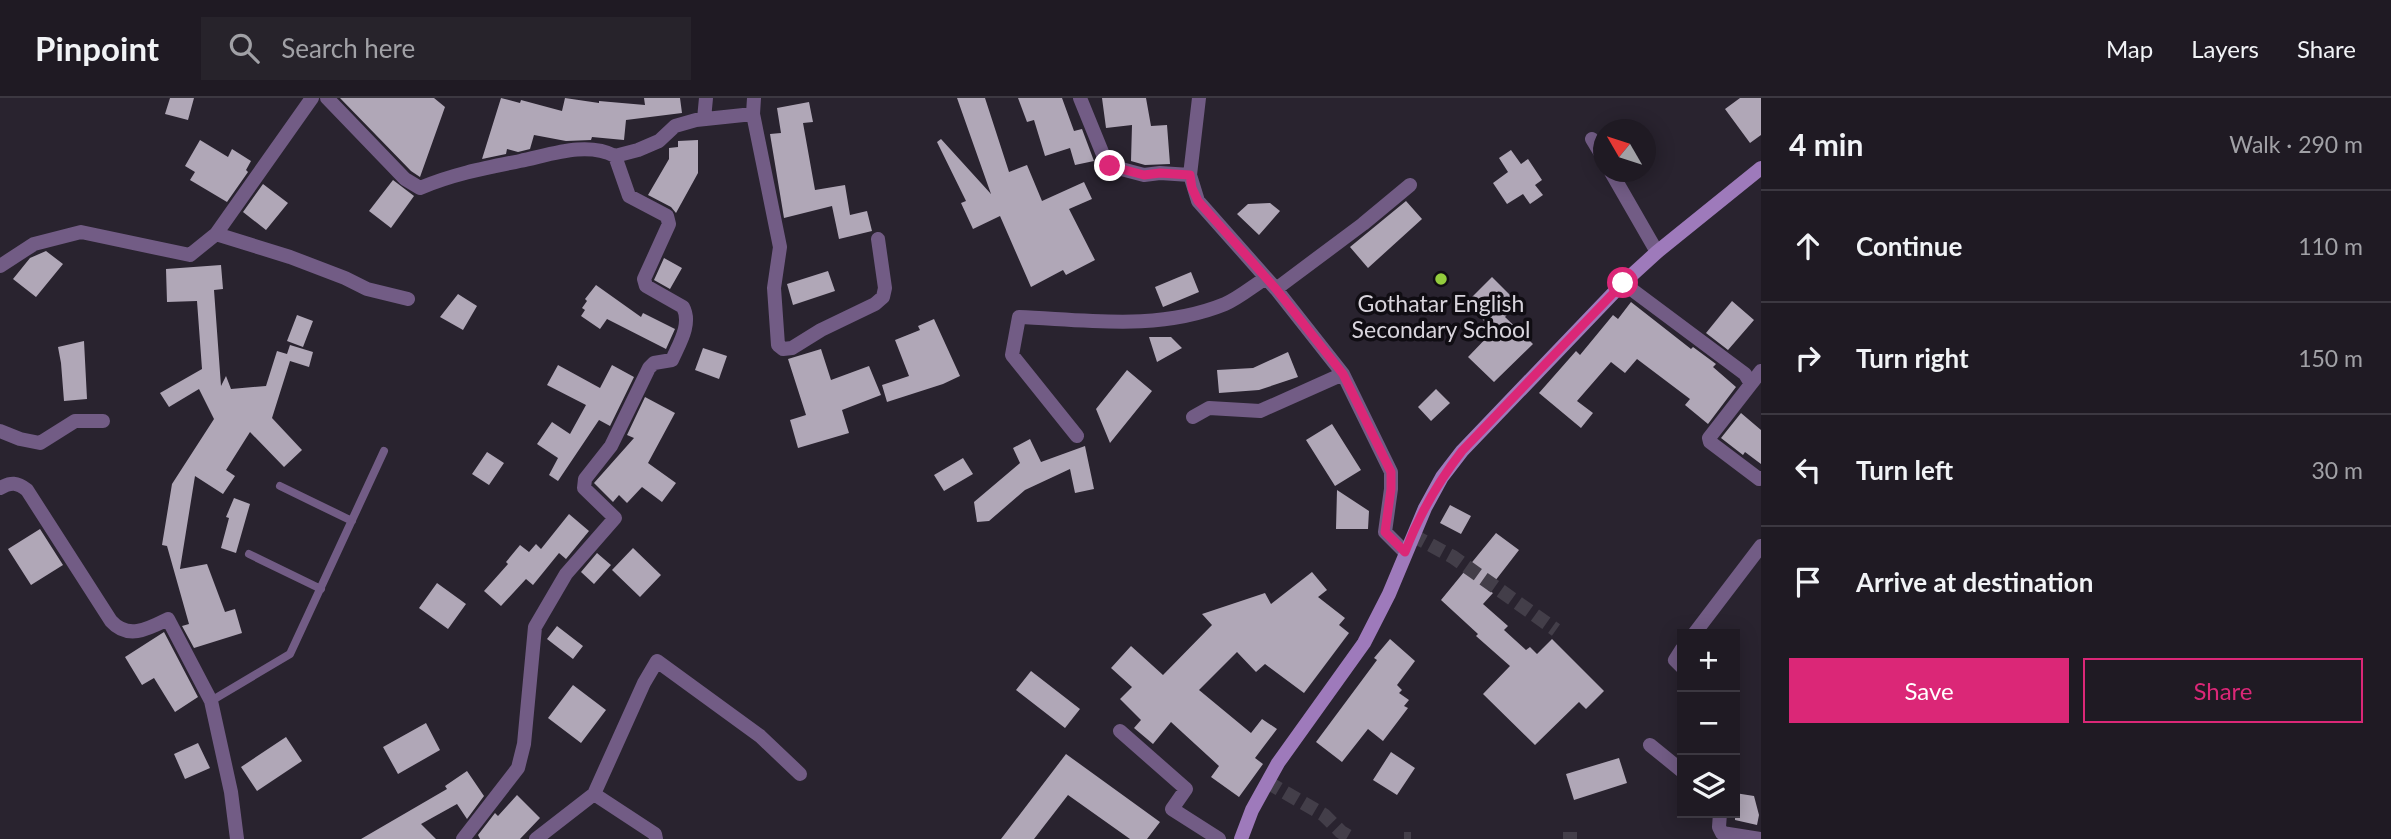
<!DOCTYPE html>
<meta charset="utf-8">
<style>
:root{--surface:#1f1a23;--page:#27232b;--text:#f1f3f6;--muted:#a1a1a6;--line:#3c3841;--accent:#db2777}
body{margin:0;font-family:Lato,sans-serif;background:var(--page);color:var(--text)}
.controls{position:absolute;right:21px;bottom:21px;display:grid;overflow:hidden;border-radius:0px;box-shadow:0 4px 18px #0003}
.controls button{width:63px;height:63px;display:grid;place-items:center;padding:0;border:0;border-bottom:2px solid var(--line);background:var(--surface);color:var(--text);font:35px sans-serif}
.compass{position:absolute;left:1593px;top:21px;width:63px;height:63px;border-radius:50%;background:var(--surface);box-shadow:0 4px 18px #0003;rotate:309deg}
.stop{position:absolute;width:21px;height:21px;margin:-16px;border:5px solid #db2777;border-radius:50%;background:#fff}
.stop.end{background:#db2777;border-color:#fff;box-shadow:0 2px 7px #0008}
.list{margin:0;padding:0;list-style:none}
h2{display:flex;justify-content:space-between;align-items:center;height:91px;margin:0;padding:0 28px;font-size:30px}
h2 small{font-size:23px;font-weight:400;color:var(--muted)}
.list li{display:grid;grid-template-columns:46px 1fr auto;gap:21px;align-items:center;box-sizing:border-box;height:112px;padding:0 28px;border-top:2px solid var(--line)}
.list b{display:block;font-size:26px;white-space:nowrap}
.list em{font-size:23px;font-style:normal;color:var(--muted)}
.actions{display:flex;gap:14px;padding:21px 28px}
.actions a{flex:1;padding:16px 0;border:2px solid var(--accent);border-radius:0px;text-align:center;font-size:24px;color:var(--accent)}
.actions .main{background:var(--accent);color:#fff}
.icon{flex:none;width:38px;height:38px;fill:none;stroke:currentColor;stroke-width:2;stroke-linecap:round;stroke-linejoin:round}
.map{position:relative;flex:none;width:1761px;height:741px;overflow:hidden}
header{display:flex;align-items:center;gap:42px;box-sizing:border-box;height:98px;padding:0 35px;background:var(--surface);border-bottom:2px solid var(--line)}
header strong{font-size:33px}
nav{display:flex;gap:38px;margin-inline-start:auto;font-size:24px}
.search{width:490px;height:63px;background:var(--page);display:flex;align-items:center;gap:18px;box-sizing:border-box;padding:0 24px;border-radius:0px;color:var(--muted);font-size:26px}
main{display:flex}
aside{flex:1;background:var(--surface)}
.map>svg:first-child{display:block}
.building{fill:#b0a7b7}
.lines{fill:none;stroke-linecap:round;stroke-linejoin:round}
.street-tunnel{stroke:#433e49;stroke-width:14;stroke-dasharray:14 7;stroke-linecap:butt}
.lane{stroke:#725c85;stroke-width:8}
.street{stroke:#725c85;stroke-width:14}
.secondary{stroke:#9e7abb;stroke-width:14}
.route{stroke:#db2777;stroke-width:9}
.poi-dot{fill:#93cc3d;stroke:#100d13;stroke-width:2.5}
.labels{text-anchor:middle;stroke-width:7;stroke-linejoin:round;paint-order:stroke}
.poi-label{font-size:23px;fill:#d8d4dc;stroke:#100d13}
</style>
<header>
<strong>Pinpoint</strong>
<div class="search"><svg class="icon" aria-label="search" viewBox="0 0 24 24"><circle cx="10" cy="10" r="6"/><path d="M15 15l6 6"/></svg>Search here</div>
<nav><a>Map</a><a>Layers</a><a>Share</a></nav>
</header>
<main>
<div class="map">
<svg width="1761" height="741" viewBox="0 0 1761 741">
<rect width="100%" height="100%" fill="#29232f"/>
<path class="building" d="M170,0h24l-6,22 -23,-6z
M340,0h94l11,9 -25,70 -9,-6z
M501,0l19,5 1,-3 41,11 3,-13 34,5v-2l46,4 -1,-7h36l2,15 -56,7 -2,20 -32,-3 -1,3 -25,1 -32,-6 -4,14 -12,3 -11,-3 -1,5 -24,5z
M957,0h28l24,74 18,-7 15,36 42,-19 8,17 -23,10 26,51 -29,15 -3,-5 -32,17 -31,-71 -27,13 -12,-26 5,-2 -29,-59 4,-3 50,55z
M1018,0h44l12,33 8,-2 12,32 -19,4 -5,-17 -25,8 -11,-36 -7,2z
M1102,0h44l5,28 16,-1 3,39 -25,1 -14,-4 1,-36 -26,3z
M1740,0h21v37l-11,8 -25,-34z
M809,4l4,20 -10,1 12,67 30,-5 5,30 17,-4 5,20 -33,8 -7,-33 -48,12 -14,-84 11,-1 -4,-25z
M200,42l28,17 4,-8 19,12 -5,9 2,2 -21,30 -37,-22 5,-8 -10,-6z
M698,42v33l-22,40 -5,-6 -23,-12 21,-36v-11l9,-1v-6z
M1511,52l10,14 7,-5 14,21 -7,5 8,10 -13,9 -7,-10 -16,10 -14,-21 15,-11 -9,-14z
M393,82l21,16 -23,32 -22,-17z
M263,86l25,19 -22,27 -23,-18z
M1406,103l16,18 -54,49 -18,-21z
M1270,105l10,8 -21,24 -22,-21 11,-10z
M46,153l17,13 -27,33 -23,-18 17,-21z
M664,160l18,10 -12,21 -16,-9z
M221,167l2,24 -9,1 7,96 5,-10 5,13 35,-3 11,-35 10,3 3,-9 23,7 -4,15 -19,-6 -18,57 30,32 -18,17 -34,-35 -24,38 9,6 -12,18 -28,-18 -15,93 27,-5 18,48 10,-3 7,24 -48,15 -12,-22 7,-2 -22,-78 -5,-1 10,-61 42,-65 -15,-30 -30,18 -9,-14 42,-24 -5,-68 -30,1 -1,-33z
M828,173l7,20 -42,14 -6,-21z
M1191,174l8,20 -36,15 -8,-20z
M1492,179l26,26 -13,14 28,27 -39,38 -26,-25 25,-26 -26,-29z
M596,187l45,32 2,-4 32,16 -9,20 -59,-30 -7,10 -19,-13 4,-6 -3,-2 5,-7 -2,-2z
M458,196l19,12 -14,24 -23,-13z
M1732,203l22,19 -26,30 -22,-17z
M1631,204l60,47 2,-2 23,17 -3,3 23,20 -28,37 -23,-19 5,-6 -53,-40 -12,14 -14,-11 -34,39 16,12 -12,15 -42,-35 37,-42 4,4 33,-40 5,4z
M297,217l16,6 -10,26 -16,-6z
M934,221l26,57 -17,8 -56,18 -5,-17 27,-9 -14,-36 25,-10 -2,-4z
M1149,239h22l11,11 -25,14z
M84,243l3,58 -23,2 -3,-38 -3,-16z
M703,250l24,8 -8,23 -24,-9z
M821,251l10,31 38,-14 12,29 -39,15 7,23 -51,15 -8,-28 16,-5 -18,-56z
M1288,254l10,25 -39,13 -40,3 -2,-23 36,-2z
M558,267l42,23 12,-23 22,12 -24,49 -11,-6 -41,61 -9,-6 9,-17 -21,-14 15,-22 18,12 16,-29 -39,-20z
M1127,272l25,21 -42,52 -14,-34z
M1436,291l14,14 -19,18 -13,-14z
M645,299l30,16 -27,50 28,20 -14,19 -20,-15 -15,16 -8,-8 -6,7 -19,-19 40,-45 -7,-3z
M1741,315l20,17v34l-16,-12 -2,3 -22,-17z
M1332,326l29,46 -26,16 -29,-46z
M1030,341l11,23 44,-16 9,43 -19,4 -5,-24 -45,21 -36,31 -12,1 -3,-20 46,-39 -7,-15z
M487,354l17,11 -15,22 -17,-11z
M963,360l10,16 -29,17 -10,-16z
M1337,392l32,21 -1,18h-32z
M234,400l16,6 -14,49 -15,-5 8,-30 -3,-1z
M1450,407l21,11 -10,18 -21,-11z
M569,416l20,17 -23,28 -7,-6 -26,32 -7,-6 -25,27 -17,-15 24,-27 -2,-2 14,-17 9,7 7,-8 5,5z
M40,431l23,36 -32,20 -23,-36z
M1496,435l23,17 -31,40 5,3 -10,11 25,22 -4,4 22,20 4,-3 7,7 15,-15 52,52 -18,18 -7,-7 -44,43 -52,-51 27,-28 -34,-30 2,-2 -37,-34z
M633,450l28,27 -21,22 -28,-27z
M597,455l14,12 -17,19 -13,-12z
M1312,474l15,18 -9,7 27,21 -6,7 10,8 -45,60 -39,-29 -9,8 -19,-20 -38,38 52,43 11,-14 15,10 -22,29 8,6 -24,33 -28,-20 8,-11 -48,-44 -18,22 -19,-16 7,-8 -21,-21 12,-12 -21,-19 20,-22 32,29 49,-50 -10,-11 63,-21 6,11z
M437,485l29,21 -18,25 -29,-21z
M557,528l26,20 -10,13 -26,-20z
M164,534l34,65 -23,15 -21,-34 -12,7 -17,-28z
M1390,541l25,22 -18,24 5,5 -3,3 10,7 -5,6 4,2 -25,33 -15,-12 -26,33 -26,-20 61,-82 -3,-2z
M1031,573l49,38 -15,19 -49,-38z
M573,587l33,25 -25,33 -33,-25z
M426,625l14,27 -42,24 -15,-27z
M286,639l16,24 -45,30 -16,-24z
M198,645l12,25 -25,11 -11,-25z
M1391,654l24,16 -18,27 -24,-15z
M1066,656l94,68 -13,17h-17l-62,-44 -34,44h-33z
M1619,660l8,25 -53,17 -8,-26z
M467,673l17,25 -17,23 -10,-15 -36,20 15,15h-75l86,-50 -2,-3z
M1735,695l19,3 5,19 -2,10 -22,-5z
M517,697l23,23 -20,21h-40l-2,-4 17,-22 3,3z"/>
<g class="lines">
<path class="street-tunnel" d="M1412,437l41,22 103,73
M1267,684l57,33 17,17 12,7
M1404,741h7
M1563,741h15"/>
<path class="lane" d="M280,388l72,35
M249,456l72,35
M211,603l79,-47 94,-203"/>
<path class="street" d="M327,0l78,81 15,9c33,-14 65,-20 100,-27 30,-6 66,-20 95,-5l14,40 38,20 2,8 -25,55 2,7 37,21c9,17 -4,37 -11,53l-18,3 -5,5 -38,78 -26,33 -1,9 31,30 -49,56 -31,53 -11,117 -6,24 -55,71
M1080,0l24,59 6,9 34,9 16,-2 30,2
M1199,0l-9,77 8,26 78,88 67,85 48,98v17l-6,43 20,20
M753,16l27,133 -6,41 4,57 5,4 9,-1 29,-18 54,-26 8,-7 2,-9 -7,-49
M704,21l2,-21
M1592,41l12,20
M615,58l23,-6 21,-9 16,-15 21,-6 57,-6 1,-16
M1611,74l46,80
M216,136l74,23 55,21 22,11 41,10
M0,168l34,-22 47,-12 109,23 26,-21 96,-136
M1623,185l122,91 6,10 -42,54 1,4 49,37 2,-1
M1276,191l87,-65 47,-39
M1751,286l10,-13
M1193,319l16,-9 51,3 83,-37
M0,333l20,8 20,4 35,-22h28
M1077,338l-65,-81 7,-38c69,3 140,14 206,-13 14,-6 28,-18 41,-26
M0,390c11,-6 17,-6 27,2l84,131c17,19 37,8 57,-2l43,82 20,91 6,47
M1694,536l67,-88
M1682,551l-7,11 7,7
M1120,633l66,58 -14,20 47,30
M1650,647l32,26
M594,696l50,-111 13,-22 103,75 40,38
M1720,715l-1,14 3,6 39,6
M536,741l58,-45 61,40 1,5"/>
<path class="secondary" d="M1241,741l11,-29 26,-47 86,-120 25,-49 36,-86 17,-31 20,-26 161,-168 34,-31 104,-84"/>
</g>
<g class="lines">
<path class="route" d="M1110,68l34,9 16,-2 30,2 2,13 6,13 78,88 67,85 48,98v17l-6,43 20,20c14,-37 33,-70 57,-101l161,-168"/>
</g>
<circle class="poi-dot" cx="1441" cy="181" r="7"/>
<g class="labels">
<g class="poi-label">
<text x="1441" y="214">Gothatar English<tspan x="1441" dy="26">Secondary School</tspan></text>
</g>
</g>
</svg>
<div class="controls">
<button>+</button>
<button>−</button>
<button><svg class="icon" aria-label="layers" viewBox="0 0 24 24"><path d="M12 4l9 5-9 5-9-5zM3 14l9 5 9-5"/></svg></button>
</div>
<svg class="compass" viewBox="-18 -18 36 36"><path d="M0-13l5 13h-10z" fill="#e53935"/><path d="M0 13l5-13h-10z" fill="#a1a1a6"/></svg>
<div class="stop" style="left:1623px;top:185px"></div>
<div class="stop end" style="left:1110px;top:68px"></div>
</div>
<aside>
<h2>4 min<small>Walk · 290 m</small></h2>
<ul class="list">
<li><svg class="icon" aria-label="ahead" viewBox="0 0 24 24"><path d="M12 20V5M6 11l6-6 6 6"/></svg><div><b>Continue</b></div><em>110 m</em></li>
<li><svg class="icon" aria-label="right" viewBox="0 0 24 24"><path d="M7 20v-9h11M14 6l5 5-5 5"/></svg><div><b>Turn right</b></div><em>150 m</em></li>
<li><svg class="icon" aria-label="left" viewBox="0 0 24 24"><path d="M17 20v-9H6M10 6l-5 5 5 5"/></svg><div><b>Turn left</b></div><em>30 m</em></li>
<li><svg class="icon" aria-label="arrive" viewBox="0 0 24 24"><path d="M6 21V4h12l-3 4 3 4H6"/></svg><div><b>Arrive at destination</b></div></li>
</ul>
<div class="actions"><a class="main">Save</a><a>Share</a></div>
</aside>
</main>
